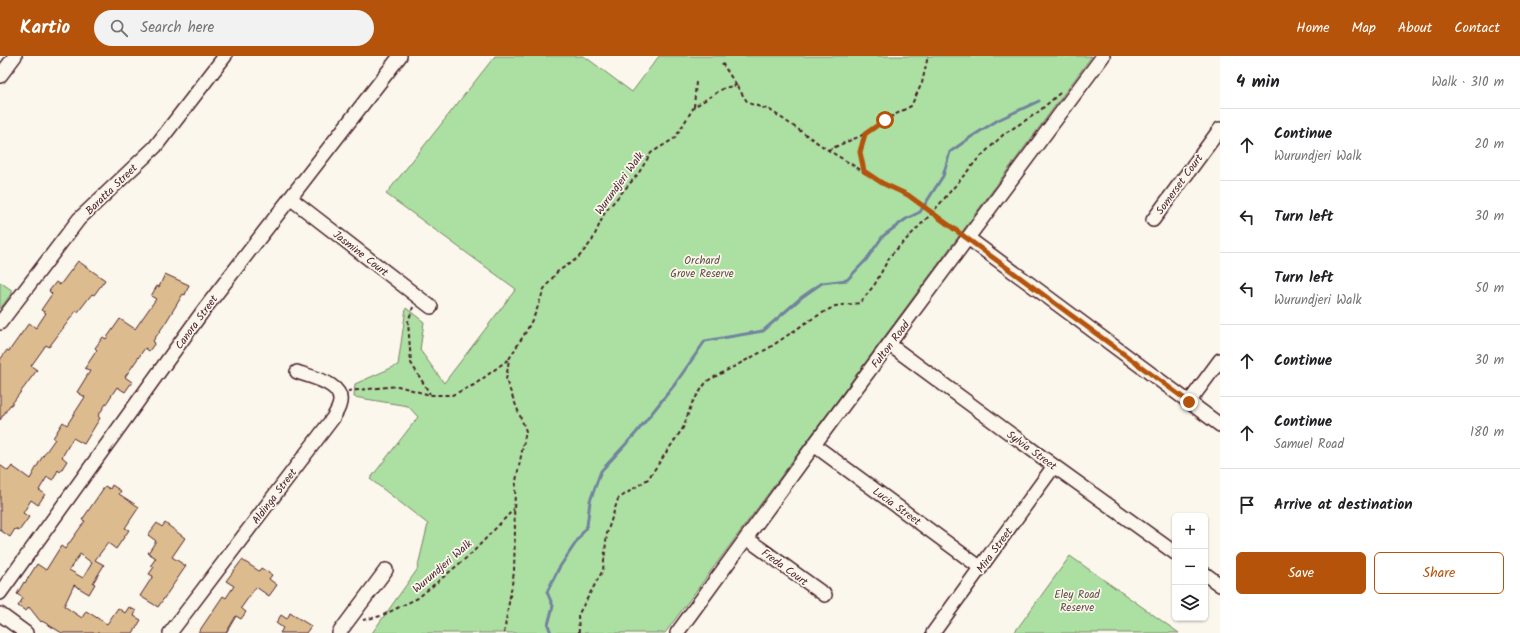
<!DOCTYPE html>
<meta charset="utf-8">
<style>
:root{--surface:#fff;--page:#f2f2f2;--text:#202124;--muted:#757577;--line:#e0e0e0;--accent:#b45309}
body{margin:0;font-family:Kalam,sans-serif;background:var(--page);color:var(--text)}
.controls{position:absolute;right:12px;bottom:12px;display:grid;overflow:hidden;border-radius:6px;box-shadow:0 1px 3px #0004}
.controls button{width:36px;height:36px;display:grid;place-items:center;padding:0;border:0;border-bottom:1px solid var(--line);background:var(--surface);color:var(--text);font:20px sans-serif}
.stop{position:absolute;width:12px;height:12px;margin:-9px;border:3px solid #b45309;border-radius:50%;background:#fff}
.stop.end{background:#b45309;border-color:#fff;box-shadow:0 1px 4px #0008}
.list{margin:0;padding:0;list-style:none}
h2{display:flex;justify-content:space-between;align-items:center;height:52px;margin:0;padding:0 16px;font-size:17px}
h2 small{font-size:13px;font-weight:400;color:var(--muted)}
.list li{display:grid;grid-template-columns:26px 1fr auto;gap:12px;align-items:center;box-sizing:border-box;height:72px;padding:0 16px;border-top:1px solid var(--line)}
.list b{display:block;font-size:15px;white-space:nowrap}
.list p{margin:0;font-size:13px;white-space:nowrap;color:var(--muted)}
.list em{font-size:13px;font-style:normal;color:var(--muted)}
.actions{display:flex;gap:8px;padding:12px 16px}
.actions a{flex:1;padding:9px 0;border:1px solid var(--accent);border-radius:6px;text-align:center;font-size:14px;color:var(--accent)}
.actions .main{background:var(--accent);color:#fff}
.icon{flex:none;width:22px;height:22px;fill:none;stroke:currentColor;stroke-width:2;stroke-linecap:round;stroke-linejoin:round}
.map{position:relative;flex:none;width:1220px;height:577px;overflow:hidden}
header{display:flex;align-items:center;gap:24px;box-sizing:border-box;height:56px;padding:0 20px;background:var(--accent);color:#fff}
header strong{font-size:19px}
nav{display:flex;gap:22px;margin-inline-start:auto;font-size:14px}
.search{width:280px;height:36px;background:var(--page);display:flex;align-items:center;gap:10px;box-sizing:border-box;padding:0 14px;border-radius:22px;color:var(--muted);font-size:15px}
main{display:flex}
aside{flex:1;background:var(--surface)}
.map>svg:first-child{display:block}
.green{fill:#ace0a2;stroke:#7b8066}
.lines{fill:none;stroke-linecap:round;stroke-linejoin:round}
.stream{stroke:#71839e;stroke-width:3}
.building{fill:#dcbc8f;stroke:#4a1f2b;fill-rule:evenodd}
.minor-casing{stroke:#4a1f2b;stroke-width:16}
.path{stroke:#4a1f2b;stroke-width:2;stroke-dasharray:4 3;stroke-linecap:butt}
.minor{stroke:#fbf7ec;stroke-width:13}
.route{stroke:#b45309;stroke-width:5}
.labels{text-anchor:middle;stroke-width:3.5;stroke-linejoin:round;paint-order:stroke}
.street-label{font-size:11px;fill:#4a1f2b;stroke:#fbf7ec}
.park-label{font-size:11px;fill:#624f49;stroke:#fbf7ec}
</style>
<header>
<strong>Kartio</strong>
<div class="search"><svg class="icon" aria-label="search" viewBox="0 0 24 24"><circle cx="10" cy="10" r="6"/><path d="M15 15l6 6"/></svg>Search here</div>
<nav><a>Home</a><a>Map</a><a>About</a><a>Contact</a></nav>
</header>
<main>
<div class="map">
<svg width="1220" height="577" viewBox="0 0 1220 577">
<rect width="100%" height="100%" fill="#fbf7ec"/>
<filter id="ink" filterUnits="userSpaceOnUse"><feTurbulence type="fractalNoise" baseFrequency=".025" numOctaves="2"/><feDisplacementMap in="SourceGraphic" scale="8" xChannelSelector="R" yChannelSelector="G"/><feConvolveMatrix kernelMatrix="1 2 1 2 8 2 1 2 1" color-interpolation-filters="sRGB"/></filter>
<g filter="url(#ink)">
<path class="green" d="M495,0h89l48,36 27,-36h433l-427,577h-293l45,-63 11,-46 -58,-45 48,-62 -10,-11 -54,-9 1,-13 43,-19 8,-57 18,14 -4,28 24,33 72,-94 -130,-95z
M0,226l13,9 -13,18z
M1070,500l109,77h-165z"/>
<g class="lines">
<path class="stream" d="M551,577l-3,-8 5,-19 -6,-14 12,-24 28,-42 3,-25 11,-30 35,-38 39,-49 30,-43 58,-10 39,-34 20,-14 25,-3 19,-20 17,-24 23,-17 14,-7 23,-36 7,-24 21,-15 27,-17 41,-19"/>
</g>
<path class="building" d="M78,205l27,19 -11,15 -2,-1 -14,18 -2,-1 -27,36 -3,-2 -15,21 6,4 -26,35h-1l-10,15v-60l7,-10 2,1 20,-28 7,5 10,-15 -5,-3 11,-16 -3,-3 7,-9 4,3z
M165,218l24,11 -4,10 -2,-1 -17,28 -13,19 2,2 -6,8 -4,-3 -20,29 7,5 -7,10 -8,-5 -19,29 2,2 -16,26 -11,-6 -11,19 5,4 -7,11 -2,-2 -5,10 -6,-3 -8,13 6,4 -7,11 -7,-5 -8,13 6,4 -10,14 -4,-2 -5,8 -10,-7v-65l8,6 4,-5 18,13 11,-20 14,-20 -2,-1 10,-16 4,3 18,-28 -8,-5 13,-21 -5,-3 12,-18 -2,-2 8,-11 3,2 14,-20 15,10 21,-30 -5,-3 6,-10 2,1z
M112,429l9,6 -2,3 20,13 -14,21 4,2 -13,19 -8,-6 -13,17 9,5 -11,18 2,1 -6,10 -15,-9 -10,21 18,12 4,-7 21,13 11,-16 7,5 4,-6 7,4 -2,5 7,4 -8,13h-71l-20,-12 -1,1 -12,-15 -3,4 -8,-5 5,-8 -6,-4 7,-12 1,1 12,-19 9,6 15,-24 4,3 20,-28 -3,-1 23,-34 5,3zM80,498l12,9 -9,15 -14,-8z
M157,467l5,4 3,-4 20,15 -13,19 14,9 -28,41 -18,-11 13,-20 -4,-2 5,-7 -3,-2 5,-7 -8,-5 8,-12 -8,-6z
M242,504l17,11 2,-3 11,7 -3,4 8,6 -8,11 -13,-9 -15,21 5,4 -5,7 -5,-3 -10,17h-28l25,-37 3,2 8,-12 -8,-5z
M290,557l21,13 -5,7h-26l3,-5 -7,-5 5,-8 6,4z"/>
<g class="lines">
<defs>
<path id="minor" d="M0,20l15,-20
M290,142l141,109
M1153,164l67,-91
M968,182l252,187
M0,267l79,-104 76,-72 70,-91
M890,289l164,121 121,87
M1189,346l31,-42
M814,389l167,123
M746,482l79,57
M1205,518l15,11
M0,537l203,-282 197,-255
M0,558l26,19
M170,577l163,-215c2,-4 5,-8 6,-12 8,-22 -28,-29 -42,-34
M339,577l47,-63
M677,577l137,-188 289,-389
M933,577l121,-167"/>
</defs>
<use href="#minor" class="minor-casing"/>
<path class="path" d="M722,7l26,40 22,7 58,40 54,33 26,12 51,37
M694,51l2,-25
M828,94l37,-16 20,-14 26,-14 11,-23 6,-27
M864,115l-4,-19 5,-18
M413,251l-5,15 3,41 19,31
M348,335l50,-5 32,9h22l22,-10 35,-26
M363,564l18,-4 37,-18 53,-44 43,-45
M504,577l10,-61 1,-43 -1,-20 2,-28 10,-50 -20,-51 3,-21 18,-29 9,-18 8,-23 13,-17 21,-14 14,-17 13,-29 33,-38 13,-21 24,-15 19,-31 30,-19 13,-3
M579,577l-1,-18 25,-45 4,-37 11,-34 30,-20 35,-51 9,-25 15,-22 62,-33 41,-28 25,-14 25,-3 15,-19 15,-28 42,-43 45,-53 27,-26 33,-21 23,-20"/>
<use href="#minor" class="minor"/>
</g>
</g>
<g class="lines" filter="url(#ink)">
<path class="route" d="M885,64l-20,14 -5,18 4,19 18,12 26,12 281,207"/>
</g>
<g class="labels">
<g class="street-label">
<text transform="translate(619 127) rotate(-54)" y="4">Wurundjeri Walk</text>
<text transform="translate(1179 128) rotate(-54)" y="4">Somerset Court</text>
<text transform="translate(111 133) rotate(-44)" y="4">Baratta Street</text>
<text transform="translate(361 197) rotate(38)" y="4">Jasmine Court</text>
<text transform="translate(196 266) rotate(-54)" y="4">Canora Street</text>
<text transform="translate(890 288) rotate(-53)" y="4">Fulton Road</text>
<text transform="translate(1032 394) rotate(36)" y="4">Sylvia Street</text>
<text transform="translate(274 440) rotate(-53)" y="4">Aldinga Street</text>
<text transform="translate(897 450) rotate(36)" y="4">Lucia Street</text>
<text transform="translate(994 494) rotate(-54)" y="4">Mira Street</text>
<text transform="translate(442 510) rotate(-41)" y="4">Wurundjeri Walk</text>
<text transform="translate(785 511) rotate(36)" y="4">Freda Court</text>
</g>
<g class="park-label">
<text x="702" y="208">Orchard<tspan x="702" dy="13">Grove Reserve</tspan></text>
<text x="1077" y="542">Eley Road<tspan x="1077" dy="13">Reserve</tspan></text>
</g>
</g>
</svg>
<div class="controls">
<button>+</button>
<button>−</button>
<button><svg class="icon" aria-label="layers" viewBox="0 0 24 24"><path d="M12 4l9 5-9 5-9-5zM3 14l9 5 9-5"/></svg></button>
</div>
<div class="stop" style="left:885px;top:64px"></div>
<div class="stop end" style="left:1189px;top:346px"></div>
</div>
<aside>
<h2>4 min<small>Walk · 310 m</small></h2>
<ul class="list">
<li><svg class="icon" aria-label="ahead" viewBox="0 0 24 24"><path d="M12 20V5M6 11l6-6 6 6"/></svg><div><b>Continue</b><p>Wurundjeri Walk</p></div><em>20 m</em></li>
<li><svg class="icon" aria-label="left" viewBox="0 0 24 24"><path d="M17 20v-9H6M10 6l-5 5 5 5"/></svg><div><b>Turn left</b></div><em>30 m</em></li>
<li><svg class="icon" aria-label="left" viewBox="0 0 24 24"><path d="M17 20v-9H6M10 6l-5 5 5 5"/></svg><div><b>Turn left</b><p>Wurundjeri Walk</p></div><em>50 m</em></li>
<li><svg class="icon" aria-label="ahead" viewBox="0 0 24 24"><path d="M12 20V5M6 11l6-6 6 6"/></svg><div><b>Continue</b></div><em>30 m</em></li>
<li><svg class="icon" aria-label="ahead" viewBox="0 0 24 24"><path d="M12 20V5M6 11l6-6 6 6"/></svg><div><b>Continue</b><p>Samuel Road</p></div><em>180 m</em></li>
<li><svg class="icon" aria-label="arrive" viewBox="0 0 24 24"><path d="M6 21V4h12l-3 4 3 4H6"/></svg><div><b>Arrive at destination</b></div></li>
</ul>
<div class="actions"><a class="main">Save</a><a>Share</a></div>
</aside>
</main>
